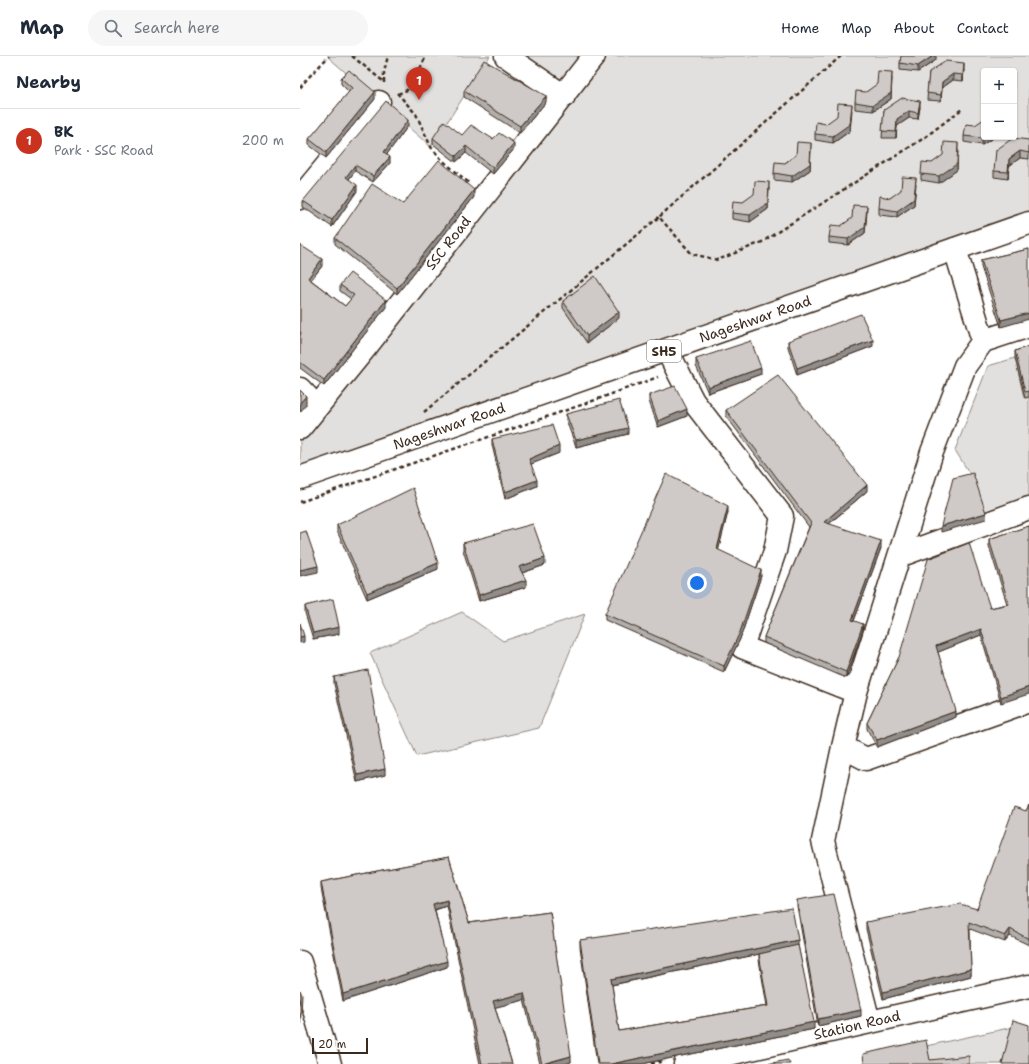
<!DOCTYPE html>
<meta charset="utf-8">
<style>
:root{--surface:#fff;--page:#f6f6f7;--text:#1f2937;--muted:#747a83;--line:#e0e1e3;--accent:#c8321e}
body{margin:0;font-family:"Shantell Sans",sans-serif;background:var(--page);color:var(--text)}
.controls{position:absolute;right:12px;top:12px;display:grid;overflow:hidden;border-radius:4px;box-shadow:0 1px 3px #0004}
.controls button{width:36px;height:36px;display:grid;place-items:center;padding:0;border:0;border-bottom:1px solid var(--line);background:var(--surface);color:var(--text);font:20px sans-serif}
.scale{position:absolute;left:12px;bottom:10px;width:56px;box-sizing:border-box;padding-left:4px;border:2px solid #3b2a1e;border-top:0;font-size:11px;line-height:14px;white-space:nowrap;color:#3b2a1e;-webkit-text-stroke:3px #fff;paint-order:stroke}
.you{position:absolute;left:397px;top:527px;width:14px;height:14px;margin:-10px;border:3px solid #fff;border-radius:50%;background:#1a73e8;box-shadow:0 0 0 6px #1a73e833}
.badge{display:grid;place-items:center;width:26px;height:26px;border-radius:50%;background:var(--accent);color:#fff;font-size:13px;font-weight:700}
.pin{position:absolute;translate:-50% -33px;filter:drop-shadow(0 1px 2px #0008)}
.pin::after{content:'';position:absolute;top:21px;width:14px;height:12px;background:inherit;clip-path:polygon(0 0,100% 0,50% 100%)}
.list{margin:0;padding:0;list-style:none}
h2{display:flex;justify-content:space-between;align-items:center;height:52px;margin:0;padding:0 16px;font-size:17px}
h2 small{font-size:13px;font-weight:400;color:var(--muted)}
.list li{display:grid;grid-template-columns:26px 1fr auto;gap:12px;align-items:center;box-sizing:border-box;height:64px;padding:0 16px;border-top:1px solid var(--line)}
.list b{display:block;font-size:15px;white-space:nowrap}
.list p{margin:0;font-size:13px;white-space:nowrap;color:var(--muted)}
.list em{font-size:13px;font-style:normal;color:var(--muted)}
.icon{flex:none;width:22px;height:22px;fill:none;stroke:currentColor;stroke-width:2;stroke-linecap:round;stroke-linejoin:round}
.map{position:relative;flex:none;width:729px;height:1008px;overflow:hidden}
header{display:flex;align-items:center;gap:24px;box-sizing:border-box;height:56px;padding:0 20px;background:var(--surface);border-bottom:1px solid var(--line)}
header strong{font-size:19px}
nav{display:flex;gap:22px;margin-inline-start:auto;font-size:14px}
.search{width:280px;height:36px;background:var(--page);display:flex;align-items:center;gap:10px;box-sizing:border-box;padding:0 14px;border-radius:22px;color:var(--muted);font-size:15px}
main{display:flex}
aside{flex:1;background:var(--surface)}
.map>svg:first-child{display:block}
.green{fill:#e2e0de;stroke:#8e857e;fill-rule:evenodd}
.lines{fill:none;stroke-linecap:round;stroke-linejoin:round}
.minor-casing{stroke:#3b2a1e;stroke-width:25}
.major-casing{stroke:#3b2a1e;stroke-width:25}
.path{stroke:#3b2a1e;stroke-width:2.5;stroke-dasharray:4 3;stroke-linecap:butt}
.minor{stroke:#fff;stroke-width:22}
.major{stroke:#fff;stroke-width:22}
.wall{fill:#b2aeab;stroke:#3b2a1e;fill-rule:evenodd}
.shaded-wall{fill:#918d8b;stroke:#3b2a1e}
.building{fill:#cfcac7;stroke:#3b2a1e}
.labels{text-anchor:middle;stroke-width:3.5;stroke-linejoin:round;paint-order:stroke}
.shield{fill:#fff;stroke:#766a62;stroke-width:1}
.shield-label{font-size:13px;font-weight:bold;fill:#3b2a1e}
.street-label{font-size:14px;fill:#3b2a1e;stroke:#fff}
</style>
<header>
<strong>Map</strong>
<div class="search"><svg class="icon" aria-label="search" viewBox="0 0 24 24"><circle cx="10" cy="10" r="6"/><path d="M15 15l6 6"/></svg>Search here</div>
<nav><a>Home</a><a>Map</a><a>About</a><a>Contact</a></nav>
</header>
<main>
<aside>
<h2>Nearby<small></small></h2>
<ul class="list">
<li><span class="badge">1</span><div><b>BK</b><p>Park · SSC Road</p></div><em>200 m</em></li>
</ul>
</aside>
<div class="map">
<svg width="729" height="1008" viewBox="0 0 729 1008">
<rect width="100%" height="100%" fill="#fff"/>
<filter id="ink" filterUnits="userSpaceOnUse"><feTurbulence type="fractalNoise" baseFrequency=".025" numOctaves="2"/><feDisplacementMap in="SourceGraphic" scale="8" xChannelSelector="R" yChannelSelector="G"/><feConvolveMatrix kernelMatrix="1 2 1 2 8 2 1 2 1" color-interpolation-filters="sRGB"/></filter>
<g filter="url(#ink)">
<path class="green" d="M29,0h161l-59,91 -103,-90z
M206,0h523v167l-729,256v-53l263,-330zM684,15h30v66h-30z
M715,302l9,40 5,-1v107l-43,15 -13,-40 -18,-29 33,-84z
M162,556l41,29 82,-27 -46,114 -122,28 -47,-103z
M713,971l-9,37h-35v-1l-39,1 -4,-18z"/>
<g class="lines">
<defs>
<path id="minor" d="M206,0l58,40
M0,142l79,-96
M655,193l28,92
M367,294l26,51 89,115 -7,35 -33,96 114,45
M0,333l17,18
M0,372l66,-81 228,-291
M599,500l130,-48
M543,691l23,12 163,-58
M0,906l30,102
M569,966l-46,-181 20,-94 13,-55 76,-240 33,-86 18,-25 46,-15
M385,1008l344,-78"/>
<path id="major" d="M0,422l729,-255"/>
</defs>
<use href="#minor" class="minor-casing"/>
<use href="#major" class="major-casing"/>
<path class="path" d="M52,0l32,26
M541,0l-182,161 33,37 26,6 44,-18 162,-104 38,-29
M84,27v-11l4,-16
M0,32l7,-9 22,-23
M97,37l19,21 15,33 11,13 27,23
M98,38l9,-4 9,-12 10,-22
M124,356l235,-195
M0,446l287,-99 71,-26
M351,1008l14,-3"/>
<use href="#minor" class="minor"/>
<use href="#major" class="major"/>
</g>
<path class="wall" d="M636,4l-18,12 -18,-2v-7z
M664,14l-1,11 -10,-1 -11,8 -1,13 -14,-1 2,-28z
M41,22l34,21 -49,59 -17,-13v-6l40,-47 -8,-8z
M592,22l-1,21 -18,12 -18,-2v-7l11,-10z
M164,35l82,11 -26,31 -56,-36z
M620,51l-2,12 -9,-1 -12,8 -1,12h-14l2,-28z
M552,54l-2,21 -17,12 -18,-3v-6l11,-10z
M675,69l9,12h10l-12,8 -18,-3v-6z
M108,70l-21,28 3,9 -17,19 -18,-11 -6,8 8,12 -25,36 -29,-20v-6z
M162,79l31,4 21,10 -21,25 -27,-21 -10,9 -23,-18v-6z
M729,84v19l-9,-1 -11,8 -1,13 -14,-2v-6z
M511,93l-1,21 -18,12 -18,-2v-7l11,-10 11,-8z
M658,93l-1,21 -18,13 -18,-3v-6l11,-11z
M616,128l-2,21 -17,12 -18,-2v-7l11,-10z
M469,132l-1,21 -18,13 -18,-3v-6l11,-11z
M174,141l-77,97 -62,-50v-6l68,-34z
M567,156l-2,21 -17,12 -19,-2v-6l12,-11z
M0,189l22,21 -11,14 34,26 6,-7 -11,-8v-6l46,22 -62,79 -24,-18z
M729,193l-28,78 -20,-60v-7z
M263,245l56,17 -32,25 -24,-35z
M488,285l85,5 -76,29 -9,-28z
M729,290v51l-4,1 -10,-40v-7z
M396,303l65,15 -53,19 -12,-27z
M349,339l38,21 -29,11 -9,-26z
M426,354l141,81 -38,33 52,24 -27,73 9,9 -17,48 -82,-35v-6l45,-110 -83,-111z
M266,358l62,20 -52,13 -10,-27z
M192,383l67,14 -28,11 6,22 -32,13 -13,-54z
M428,456l-10,38 43,26 -21,63 -16,33 -119,-52v-6z
M37,469l101,44 -71,30 -30,-68z
M729,470l-28,177 -20,-68 -43,17 18,65 -79,30 -10,-18v-6l32,-66 91,-49 17,-4 -18,-58v-7z
M163,487l82,22 -23,8 4,14 -47,14 -16,-51z
M5,550l34,28 -26,5 -8,-26z
M34,621l51,98 -28,7 -23,-98z
M729,749v140l-19,-9 -5,6 -35,-13 1,47 -88,23 -17,-70v-7l111,-13z
M149,801l20,66 81,-11 21,150 -6,2h-25l-16,-64 -29,7 17,57h-32l-33,-158 -12,4 12,57 -104,34 -22,-113v-6z
M497,844l64,116 -43,10 -21,-120z
M280,884l218,5 16,84 -172,35h-45l-17,-117zM459,898v6l8,46 -148,25 -7,-46z"/>
<path class="shaded-wall" d="M633,0h3v4l-18,12v-6z
M664,7v7l-1,11v-6z
M592,16l-1,27 -18,12v-6z
M653,18v6l-11,8 -1,13 1,-19z
M75,36v7l-49,59v-6z
M246,40v6l-26,31v-7z
M620,45v6l-2,12v-6z
M552,48l-2,27 -17,12v-7z
M609,55v7l-12,8 -1,12 1,-19z
M108,64v6l-24,32v-6z
M684,81h10l-12,8v-7z
M214,87v6l-21,25v-6z
M511,87l-1,27 -18,12v-6z
M658,87l-1,27 -18,13v-7z
M166,90v7l-10,9v-6z
M720,95v7l-11,8 -1,13 1,-20z
M90,101v6l-17,19v-6z
M55,109v6l-9,12v-6z
M616,122l-2,27 -17,12v-6z
M469,126l-1,27 -18,13v-7z
M57,129v6l-25,36v-7z
M174,134v7l-77,97v-6z
M567,150l-2,27 -17,12v-6z
M22,203v7l-14,18v-6z
M86,244v7l-62,79v-6z
M319,256v6l-32,25v-7z
M729,257v6l-28,8v-7z
M573,284v6l-76,29v-7z
M461,312v6l-53,19v-6z
M6,340v9l-6,7v-9z
M387,353v7l-29,11v-6z
M328,372v6l-52,13v-7z
M259,390v7l-30,12v-6z
M237,424v6l-32,13v-7z
M567,429v6l-43,37v-6z
M428,450v6l-11,44v-7z
M686,457v6l-45,13v-6z
M581,485v7l-29,78v-6z
M245,502v7l-26,9v-7z
M138,507v6l-71,30v-6z
M18,510v6l-18,4v-6z
M461,514v6l-21,63 -16,33v-6z
M226,524v7l-47,14v-6z
M563,568v6l-17,48v-6z
M39,571v7l-26,5v-6z
M681,573v6l-45,18v-7z
M4,580v6l-4,1v-6z
M729,631v7l-28,9v-6z
M656,655v6l-79,30v-7z
M85,713v6l-28,7v-7z
M147,844v6l-14,4v-6z
M710,873v7l-5,6v-6z
M498,884v6l-187,39v-6z
M147,905v6l-104,34v-7z
M671,913v7l-88,23v-7z
M224,937v7l-31,8v-7z
M561,954v6l-43,10v-7z
M514,966v7l-172,35h-31z
M271,1000v6l-6,2h-21z"/>
<path class="building" d="M601,0h32l-15,10 -18,-3z
M184,4l62,36 -26,30 -56,-35z
M646,5l18,2 -1,12 -10,-1 -11,8 -1,13 -14,-2 2,-21z
M49,14l26,22 -49,60 -17,-13 43,-51 -11,-10z
M578,15l14,1 -1,21 -18,12 -18,-3 1,-11 10,1 11,-8z
M602,42l18,3 -2,12 -9,-2 -12,8 -1,13 -14,-1 2,-21z
M86,45l22,19 -24,32 6,5 -17,19 -18,-11 -9,12 11,8 -25,35 -29,-19z
M538,47l14,1 -2,20 -17,12 -18,-2 1,-12 10,2 11,-8z
M684,63v18l-2,1 -18,-2 2,-12 9,1z
M144,65l18,14 9,-10 22,14 6,-6 15,10 -21,25 -27,-22 -10,10 -23,-18z
M713,82l16,2v13l-9,-2 -11,8 -1,13 -14,-1 2,-21z
M497,86l14,1 -1,21 -18,12 -18,-3 1,-11 10,1 11,-8z
M644,86l14,1 -1,21 -18,12 -18,-2 1,-12 10,1 11,-8z
M139,104l35,30 -77,98 -62,-50 37,-54 31,20z
M602,121l14,1 -2,21 -17,12 -18,-3 1,-12 10,2 11,-8z
M455,125l14,1 -1,21 -18,12 -18,-2 1,-12 10,1 11,-8z
M553,149l14,1 -2,21 -17,12 -19,-2 2,-12 10,1 11,-8z
M0,189l22,14 -14,19 37,28 9,-11 -14,-10 10,-12 36,27 -62,80 -24,-18v-26l1,-3 -1,-2z
M729,193v64l-28,7 -20,-60z
M295,220l24,36 -32,24 -24,-35z
M561,258l12,26 -76,28 -9,-27z
M451,285l10,27 -53,19 -12,-28z
M729,290v45l-4,1 -10,-41z
M478,319l89,110 -43,37 57,19 -29,79 11,4 -17,48 -82,-35 47,-114 -85,-113z
M375,330l12,23 -29,12 -9,-26z
M0,334l6,6 -6,7z
M319,344l9,28 -52,12 -10,-26z
M252,369l7,21 -30,13 8,21 -32,12 -13,-53z
M673,417l13,40 -45,13 12,-48z
M366,418l62,32 -11,43 44,21 -21,62 -16,34 -119,-52z
M113,432l25,75 -71,30 -30,-68z
M233,468l12,34 -26,9 7,13 -47,15 -16,-52z
M729,470v161l-28,10 -20,-68 -45,17 20,65 -79,29 -10,-17 32,-66 29,-98 41,-16 21,65 19,-4 -20,-65z
M6,475l12,35 -18,4v-37z
M33,543l6,28 -26,6 -8,-27z
M0,567l4,13 -4,1z
M68,614l17,99 -28,6 -23,-98z
M729,749v134l-19,-10 -5,7 -36,-14 2,47 -88,23 -17,-70 94,-18 17,5 37,-102 12,4z
M149,801l20,66 81,-11 21,144 -29,8 -18,-71 -31,8 19,63h-30l-35,-164 -14,4 14,57 -104,33 -22,-112z
M534,838l27,116 -43,9 -21,-119z
M492,852l6,32 -187,39 8,52 149,-25 -9,-52 39,-9 16,77 -203,42h-13l-18,-124z
M0,934l2,5 -2,36z
M713,964l16,5v39h-27z
M626,984l4,20 39,-4v8h-105l-1,-10z
M488,1004l2,4h-23z"/>
</g>
<g class="labels">
<rect class="shield" x="347" y="284" width="34" height="22" rx="3"/>
<g class="shield-label">
<text x="364" y="300">SH5</text>
</g>
<g class="street-label">
<text transform="translate(148 187) rotate(-52)" y="5">SSC Road</text>
<text transform="translate(455 263) rotate(-19)" y="5">Nageshwar Road</text>
<text transform="translate(149 370) rotate(-19)" y="5">Nageshwar Road</text>
<text transform="translate(557 969) rotate(-13)" y="5">Station Road</text>
</g>
</g>
</svg>
<div class="controls">
<button>+</button>
<button>−</button>
</div>
<div class="scale">20 m</div>
<div class="you"></div>
<div class="pin badge" style="left:119px;top:44px">1</div>
</div>
</main>
